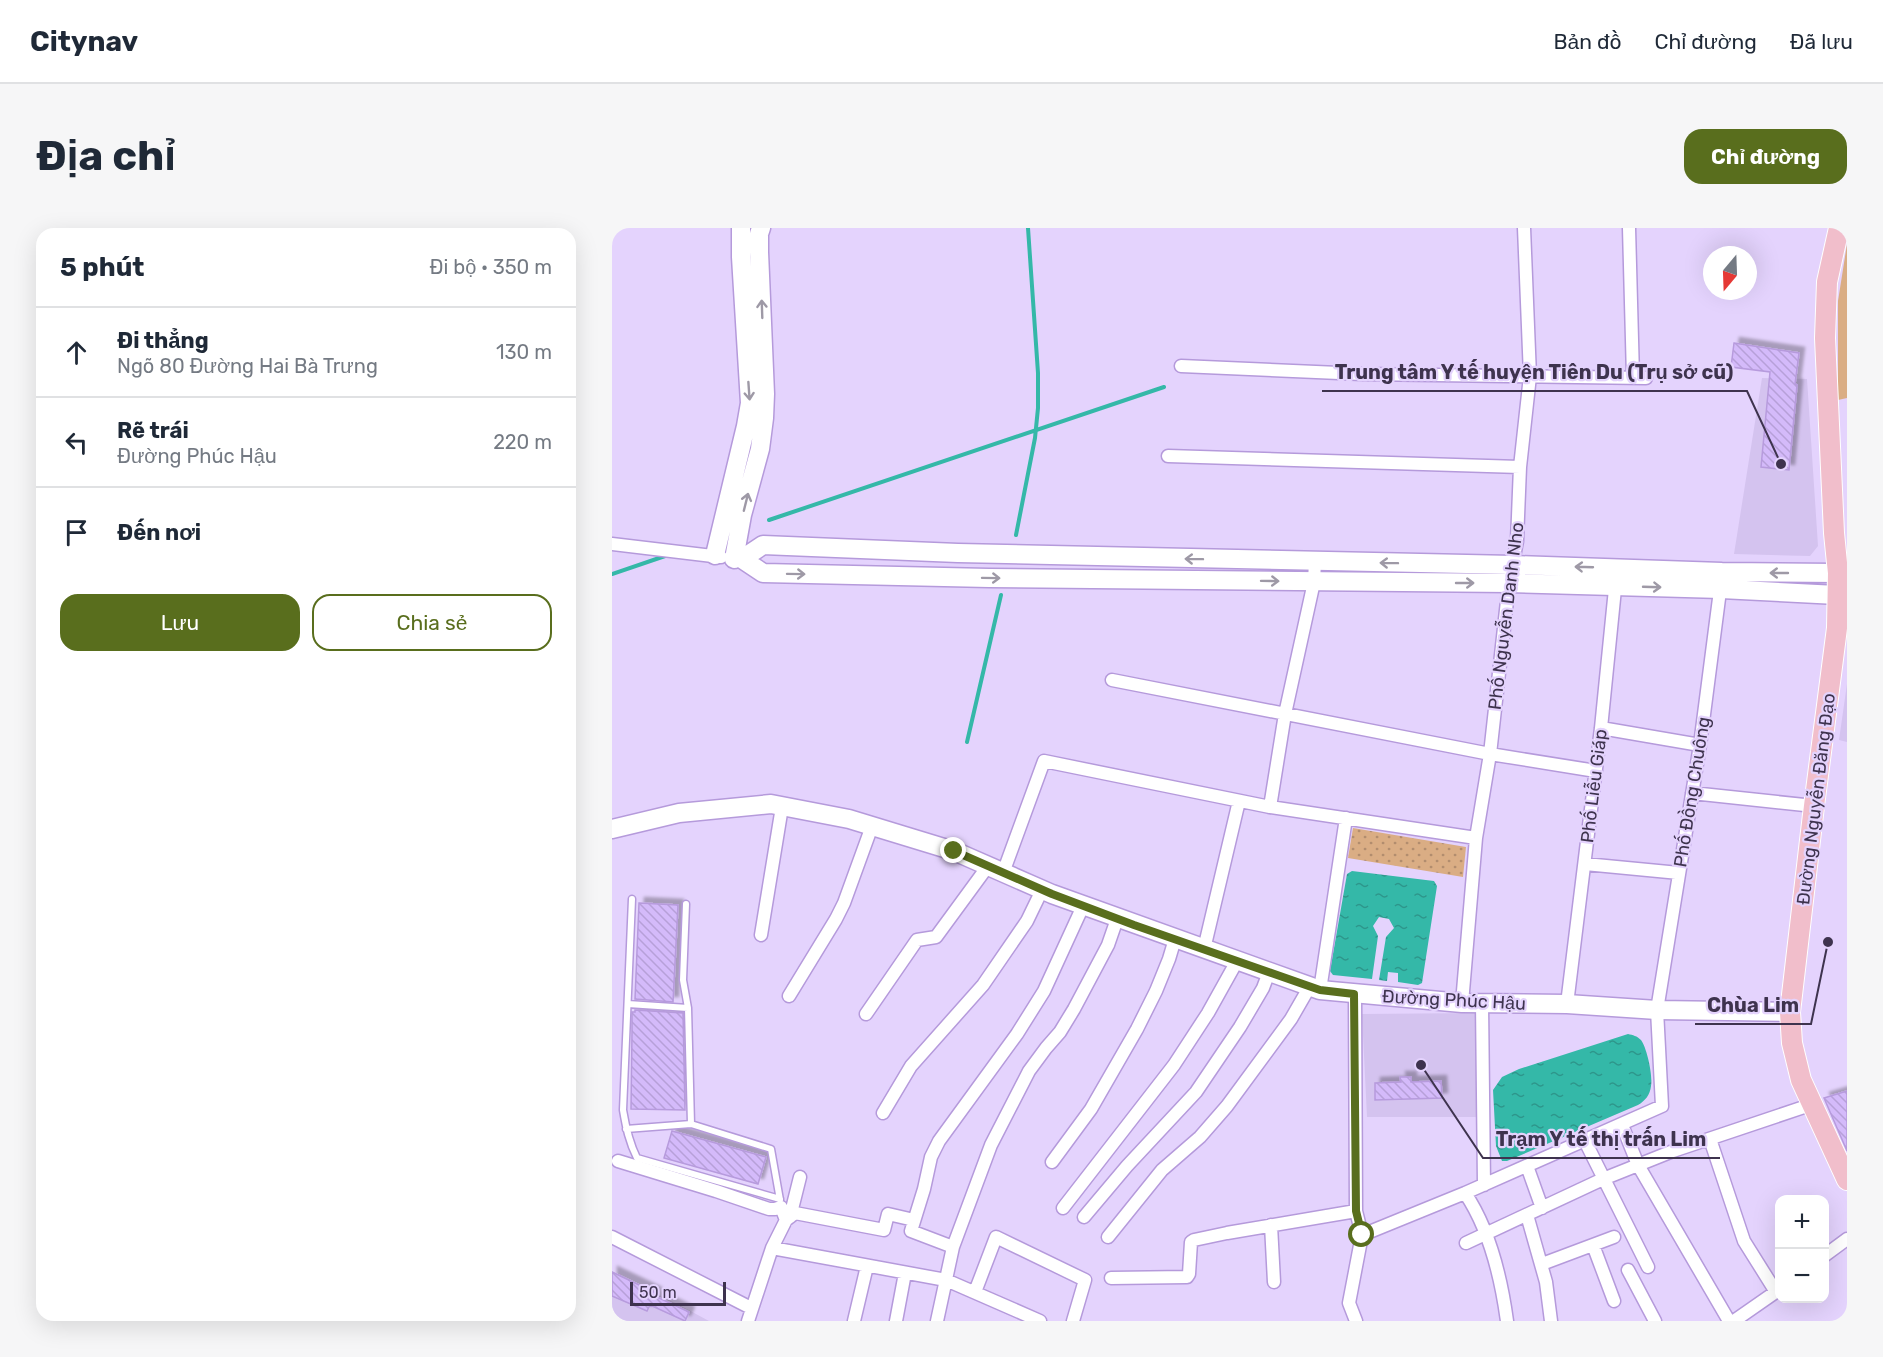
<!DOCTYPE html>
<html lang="vi">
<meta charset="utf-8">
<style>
:root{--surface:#fff;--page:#f6f6f7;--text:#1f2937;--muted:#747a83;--line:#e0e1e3;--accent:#596e1d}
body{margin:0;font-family:Rubik,sans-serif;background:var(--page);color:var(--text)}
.controls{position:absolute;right:18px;bottom:18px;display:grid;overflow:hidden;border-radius:12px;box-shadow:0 6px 24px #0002}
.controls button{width:54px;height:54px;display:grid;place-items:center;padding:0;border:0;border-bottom:2px solid var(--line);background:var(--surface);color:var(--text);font:30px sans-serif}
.compass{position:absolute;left:1091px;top:18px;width:54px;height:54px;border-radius:50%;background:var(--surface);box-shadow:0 6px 24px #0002;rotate:199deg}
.scale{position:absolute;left:18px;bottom:15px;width:96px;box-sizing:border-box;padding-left:6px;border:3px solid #3e334e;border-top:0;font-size:16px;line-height:21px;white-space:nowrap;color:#3e334e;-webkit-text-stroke:4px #e4d3fd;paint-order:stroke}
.stop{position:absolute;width:18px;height:18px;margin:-14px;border:4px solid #596e1d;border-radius:50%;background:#fff}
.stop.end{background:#596e1d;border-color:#fff;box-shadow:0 2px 6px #0008}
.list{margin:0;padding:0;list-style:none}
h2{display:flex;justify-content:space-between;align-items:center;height:78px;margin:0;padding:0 24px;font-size:26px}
h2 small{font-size:20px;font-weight:400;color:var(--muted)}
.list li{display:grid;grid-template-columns:39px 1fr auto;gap:18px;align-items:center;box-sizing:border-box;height:90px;padding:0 24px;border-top:2px solid var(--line)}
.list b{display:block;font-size:22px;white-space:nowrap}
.list p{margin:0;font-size:20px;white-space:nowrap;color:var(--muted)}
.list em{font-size:20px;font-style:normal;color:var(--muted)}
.actions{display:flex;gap:12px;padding:18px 24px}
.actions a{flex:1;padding:14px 0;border:2px solid var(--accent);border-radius:18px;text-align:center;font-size:21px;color:var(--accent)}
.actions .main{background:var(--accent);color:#fff}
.icon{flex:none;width:33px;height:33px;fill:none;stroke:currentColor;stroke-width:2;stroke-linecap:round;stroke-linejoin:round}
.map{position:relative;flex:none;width:1235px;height:1093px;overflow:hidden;border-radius:18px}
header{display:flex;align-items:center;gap:36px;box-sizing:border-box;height:84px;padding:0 30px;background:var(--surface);border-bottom:2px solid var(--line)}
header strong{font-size:28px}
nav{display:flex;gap:33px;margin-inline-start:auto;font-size:21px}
.intro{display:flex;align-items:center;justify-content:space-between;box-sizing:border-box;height:144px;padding:0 36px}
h1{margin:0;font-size:42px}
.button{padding:15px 27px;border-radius:18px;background:var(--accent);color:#fff;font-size:21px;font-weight:700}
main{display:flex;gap:36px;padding:0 36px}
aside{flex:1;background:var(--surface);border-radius:18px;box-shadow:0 6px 24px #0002}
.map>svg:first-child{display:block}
.built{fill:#d4c3ef}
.park{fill:#daad84}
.garden{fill:url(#garden-dots)}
.water{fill:url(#water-ripples)}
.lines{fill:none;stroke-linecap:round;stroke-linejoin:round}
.stream{stroke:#34b8a8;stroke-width:4}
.building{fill:url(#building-back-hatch);stroke:#b79bdd;stroke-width:1.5;filter:url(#shadow)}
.lane-casing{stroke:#b59adb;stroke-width:9}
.street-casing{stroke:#b59adb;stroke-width:15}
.secondary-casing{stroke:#b59adb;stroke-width:21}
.primary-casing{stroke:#fff;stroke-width:22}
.lane{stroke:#fff;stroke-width:6}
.street{stroke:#fff;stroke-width:12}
.secondary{stroke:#fff;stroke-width:18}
.primary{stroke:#f1becb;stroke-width:20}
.oneway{stroke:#9e99a6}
.route{stroke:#596e1d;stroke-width:8}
.labels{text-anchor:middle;stroke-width:4.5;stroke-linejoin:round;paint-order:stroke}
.street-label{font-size:18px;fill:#3e334e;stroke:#e4d3fd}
.leader{fill:none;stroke:#3e334e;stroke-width:2}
.callout-dot{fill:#3e334e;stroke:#e4d3fd;stroke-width:2}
.callout-label{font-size:20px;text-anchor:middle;font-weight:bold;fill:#3e334e;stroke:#e4d3fd;stroke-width:4.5;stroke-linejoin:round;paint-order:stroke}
</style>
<header>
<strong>Citynav</strong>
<nav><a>Bản đồ</a><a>Chỉ đường</a><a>Đã lưu</a></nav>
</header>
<div class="intro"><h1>Địa chỉ</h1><a class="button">Chỉ đường</a></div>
<main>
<aside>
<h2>5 phút<small>Đi bộ · 350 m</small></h2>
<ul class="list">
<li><svg class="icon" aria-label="ahead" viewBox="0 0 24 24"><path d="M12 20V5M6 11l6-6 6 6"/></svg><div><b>Đi thẳng</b><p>Ngõ 80 Đường Hai Bà Trưng</p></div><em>130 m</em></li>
<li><svg class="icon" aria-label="left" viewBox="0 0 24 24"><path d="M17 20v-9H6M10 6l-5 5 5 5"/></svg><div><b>Rẽ trái</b><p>Đường Phúc Hậu</p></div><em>220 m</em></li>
<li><svg class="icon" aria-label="arrive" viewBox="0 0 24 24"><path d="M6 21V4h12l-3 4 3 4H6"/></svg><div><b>Đến nơi</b></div></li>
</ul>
<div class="actions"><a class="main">Lưu</a><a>Chia sẻ</a></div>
</aside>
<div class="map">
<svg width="1235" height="1093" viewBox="0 0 1235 1093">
<defs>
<pattern id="garden-dots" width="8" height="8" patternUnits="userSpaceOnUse" patternTransform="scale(1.5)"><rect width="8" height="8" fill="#daad84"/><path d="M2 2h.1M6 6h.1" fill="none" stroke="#b28d6e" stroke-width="1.8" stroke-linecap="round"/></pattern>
<pattern id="water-ripples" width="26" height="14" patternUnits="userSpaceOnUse" patternTransform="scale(1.5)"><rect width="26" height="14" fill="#34b8a8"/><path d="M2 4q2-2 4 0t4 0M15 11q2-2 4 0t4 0" fill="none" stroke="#2d968b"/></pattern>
<pattern id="building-back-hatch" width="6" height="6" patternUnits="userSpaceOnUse" patternTransform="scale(1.5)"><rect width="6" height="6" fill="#d4bafa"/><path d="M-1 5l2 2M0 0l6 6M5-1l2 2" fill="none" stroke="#b7a0d8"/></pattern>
<filter id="shadow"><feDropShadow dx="5.5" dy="-5.5" stdDeviation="1.5" flood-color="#0004"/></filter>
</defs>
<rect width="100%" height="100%" fill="#e4d3fd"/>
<path class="built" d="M1150,150l45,1 11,167 -8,10 -76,-2z
M1235,456v58l-8,-2z
M865,785l2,104h-112l-5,-103z
M0,1043l71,36 26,14h-97z"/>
<path class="park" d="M1235,16v154l-9,2v-99z"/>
<path class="garden" d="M741,600l113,19 -3,30 -115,-19z"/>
<path class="water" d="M740,643l82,10 3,5 -15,97 -4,2 -20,-3v-9l-10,-1 -1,9 -8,-1 7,-43 8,-9 -5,-9 -10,-2 -6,9 5,10 -6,43 -39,-4 -3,-4 17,-97z
M1016,806c5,1 9,2 13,6 6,8 12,36 10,46 -1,9 -6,15 -13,19l-131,56h-5l-6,-15 -3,-56 9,-13 17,-8z"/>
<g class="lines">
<path class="stream" d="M157,292l395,-133
M404,307l19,-97 3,-30v-35l-10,-145
M0,346l56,-19
M355,514l34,-147"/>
</g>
<path class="building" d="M1122,115l65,10 -4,31 2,1 -8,85 -28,-3 9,-95 -39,-5z
M27,675l39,2 -5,97 -38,-3z
M23,782l48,3 2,97 -54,-1 1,-77v-20h3z
M788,849h11v5l30,-1 1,17 -67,2v-17l26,-1z
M1235,863v60l-23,-53z
M60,903l94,26 -8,27 -94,-26z
M0,1044l44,21 -1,3 34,16 -4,9 -35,-16 -3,6 -35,-15z"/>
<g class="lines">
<defs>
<path id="lane" d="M20,671l-9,211c3,18 6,32 14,48l143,41
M74,676l-3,76 5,28 3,116 80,25 9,51
M16,776l60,4
M14,901l65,-5"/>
<path id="street" d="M1017,0l4,149
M569,138l181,8 284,4
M556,228l352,11
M0,316l109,13
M500,452l378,74 106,17
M989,500l99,17
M1080,565l122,13
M658,579l15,-93 29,-132 1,-21
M973,636l94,9
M391,645l41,-112 226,46 206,31
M149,707l21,-128
M592,721l35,-148
M708,762l26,-172
M743,766l1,217 6,24 -13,68 7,18
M177,768l47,-77 8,-16 28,-77
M850,775l14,-165 14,-84 19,-171 8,-42 3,-74 10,-91 -6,-148
M870,775l2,182
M955,776l34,-276 15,-149
M254,786l51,-74 19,-3 52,-71
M271,885l28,-47 72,-81 44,-64 15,-31
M1010,897l16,40 91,156
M1098,911l34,102 32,51
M973,913l63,126
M6,933l98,30 53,18h6l6,-2 5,13 -14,28 -24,73
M440,934l39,-53 46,-80 19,-38 13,-32 6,-20
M915,938l15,42
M853,965c25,37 36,84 42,128
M451,980l111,-143 34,-52 29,-52
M915,987l19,67 5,39
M178,989l10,-40
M472,989l43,-51 69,-74 44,-65 23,-39 6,-16
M174,992l9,-7 89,17 4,-16 26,6
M659,997l3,57
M750,1007l103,-42 197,-87 -5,-96 43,-265 21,-162
M0,1009l139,71
M496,1009l54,-67 38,-33 27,-31 64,-87 19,-33
M854,1015l137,-64 70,-28 140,-47
M981,1017l21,56
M341,1019l-42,-16 13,-42 7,-32 8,-16 78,-107 27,-43 39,-85
M160,1020l174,32 94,41
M1212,1028l23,-17
M930,1036l72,-27
M1016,1042l27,51
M499,1050l76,-1 2,-3 2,-32 3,-2 33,-7 129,-22
M363,1064l21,-55 89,43 -12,41
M242,1093l13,-55
M284,1093l9,-48
M325,1093l16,-74 38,-102 38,-74 17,-23 14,-16 14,-23 34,-64 9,-26
M1122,1093l46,-32"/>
<path id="secondary" d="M103,327l31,-129 4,-23 -9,-146v-29
M122,331l8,-44 18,-66 4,-31 1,-24 -6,-142v-18l2,-6
M1225,367l-116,-6 -212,-6 -520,-5 -226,-5 -21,-14 21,-14 195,8 555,12 209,7 116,1
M0,601l67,-16 92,-9 78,15 105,32 98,43 268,96 142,13 105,1 90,6 133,2"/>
<path id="primary" d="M1227,0l-12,54 -2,56 9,195 4,40 -1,55 -23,178 -24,206 2,31 9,37 46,100"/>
</defs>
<use href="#lane" class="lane-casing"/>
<use href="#street" class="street-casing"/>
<use href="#secondary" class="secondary-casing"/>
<use href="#primary" class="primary-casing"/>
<use href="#lane" class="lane"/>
<use href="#street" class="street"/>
<use href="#secondary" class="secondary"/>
<use href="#primary" class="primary"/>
</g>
<defs><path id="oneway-shaft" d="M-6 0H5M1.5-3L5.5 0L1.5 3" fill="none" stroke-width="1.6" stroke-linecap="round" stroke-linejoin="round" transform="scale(1.5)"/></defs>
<g class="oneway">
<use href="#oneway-shaft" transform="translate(150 81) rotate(-92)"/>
<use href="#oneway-shaft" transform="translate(137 163) rotate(86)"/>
<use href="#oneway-shaft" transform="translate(134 274) rotate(-76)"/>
<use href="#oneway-shaft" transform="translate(582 331) rotate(-179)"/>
<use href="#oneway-shaft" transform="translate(777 335) rotate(-179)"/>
<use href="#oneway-shaft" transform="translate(972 339) rotate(-178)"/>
<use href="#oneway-shaft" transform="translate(1167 345) rotate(-180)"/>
<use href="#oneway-shaft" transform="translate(184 346) rotate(1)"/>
<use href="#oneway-shaft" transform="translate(379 350) rotate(1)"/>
<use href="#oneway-shaft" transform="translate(658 353) rotate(1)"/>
<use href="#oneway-shaft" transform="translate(853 355)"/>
<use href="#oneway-shaft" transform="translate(1040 359) rotate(2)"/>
</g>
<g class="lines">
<path class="route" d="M342,623l98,43 82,31 186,65 34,4 2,217 6,24"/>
</g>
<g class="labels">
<g class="street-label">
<text transform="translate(894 388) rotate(-83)" y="6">Phố Nguyễn Danh Nho</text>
<text transform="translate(982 558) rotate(-83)" y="6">Phố Liễu Giáp</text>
<text transform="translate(1080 564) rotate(-81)" y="6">Phố Đồng Chuông</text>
<text transform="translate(1204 571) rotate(-83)" y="6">Đường Nguyễn Đăng Đạo</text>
<text transform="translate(842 772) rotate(3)" y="6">Đường Phúc Hậu</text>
</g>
</g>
<path class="leader" d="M1169 236L1135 163H710M1216 714L1199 796H1083M809 837L871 930H1108"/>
<g class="callout-dot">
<circle cx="1169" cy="236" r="6"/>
<circle cx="1216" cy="714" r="6"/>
<circle cx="809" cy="837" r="6"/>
</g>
<g class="callout-label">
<text x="922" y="151">Trung tâm Y tế huyện Tiên Du (Trụ sở cũ)</text>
<text x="1141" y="784">Chùa Lim</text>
<text x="989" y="918">Trạm Y tế thị trấn Lim</text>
</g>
</svg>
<div class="controls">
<button>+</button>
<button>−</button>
</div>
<svg class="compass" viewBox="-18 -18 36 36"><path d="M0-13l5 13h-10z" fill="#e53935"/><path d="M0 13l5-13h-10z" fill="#747a83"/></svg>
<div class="scale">50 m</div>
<div class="stop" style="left:750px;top:1007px"></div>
<div class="stop end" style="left:342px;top:623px"></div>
</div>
</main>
